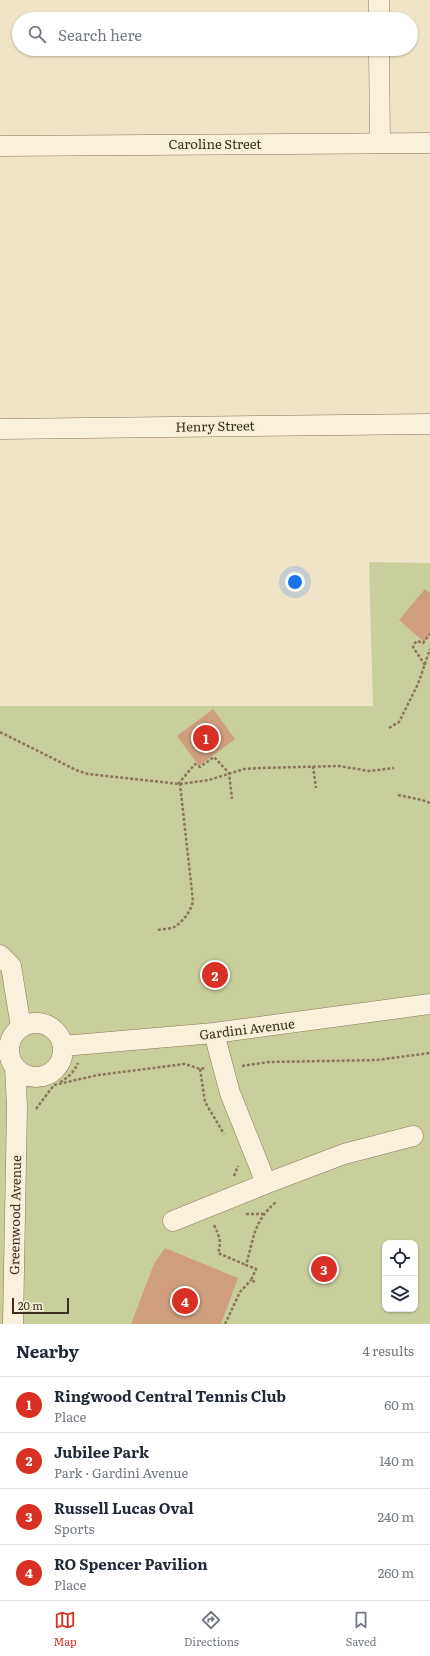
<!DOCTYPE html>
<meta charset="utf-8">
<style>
:root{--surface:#fff;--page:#f6f6f7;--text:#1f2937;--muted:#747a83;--line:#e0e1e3;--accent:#d93025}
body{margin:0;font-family:Literata,serif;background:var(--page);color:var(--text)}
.controls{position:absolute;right:12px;bottom:12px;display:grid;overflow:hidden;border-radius:8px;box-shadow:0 1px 3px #0004}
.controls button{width:36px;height:36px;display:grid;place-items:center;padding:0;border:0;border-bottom:1px solid var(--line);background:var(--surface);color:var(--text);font:20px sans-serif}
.scale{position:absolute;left:12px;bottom:10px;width:57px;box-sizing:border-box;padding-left:4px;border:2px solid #3d2e20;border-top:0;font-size:11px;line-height:14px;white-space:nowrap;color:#3d2e20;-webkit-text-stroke:3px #f7eed8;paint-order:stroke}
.you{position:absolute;left:295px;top:582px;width:14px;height:14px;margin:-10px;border:3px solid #fff;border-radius:50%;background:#1a73e8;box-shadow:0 0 0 6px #1a73e833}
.badge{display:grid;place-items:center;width:26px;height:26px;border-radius:50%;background:var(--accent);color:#fff;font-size:13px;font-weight:700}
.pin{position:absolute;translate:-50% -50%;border:2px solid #fff;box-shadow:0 1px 4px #0006}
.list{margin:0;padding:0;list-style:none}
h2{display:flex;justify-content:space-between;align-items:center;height:52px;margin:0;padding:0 16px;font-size:17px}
h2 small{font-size:13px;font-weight:400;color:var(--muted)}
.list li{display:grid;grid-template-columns:26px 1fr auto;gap:12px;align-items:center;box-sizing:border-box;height:56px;padding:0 16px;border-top:1px solid var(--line)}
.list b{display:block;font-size:15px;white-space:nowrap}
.list p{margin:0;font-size:13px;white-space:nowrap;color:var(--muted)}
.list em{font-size:13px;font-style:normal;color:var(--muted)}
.icon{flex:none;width:22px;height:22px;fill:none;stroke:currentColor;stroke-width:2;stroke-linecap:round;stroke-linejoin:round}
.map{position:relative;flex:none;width:430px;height:1324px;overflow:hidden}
.search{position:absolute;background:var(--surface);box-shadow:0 1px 3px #0004;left:12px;right:12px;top:12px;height:44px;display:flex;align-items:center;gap:10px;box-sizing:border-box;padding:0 14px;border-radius:22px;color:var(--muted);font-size:15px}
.sheet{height:276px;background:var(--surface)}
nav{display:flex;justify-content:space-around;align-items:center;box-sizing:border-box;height:56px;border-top:1px solid var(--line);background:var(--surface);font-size:11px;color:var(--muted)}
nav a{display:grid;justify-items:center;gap:2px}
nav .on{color:var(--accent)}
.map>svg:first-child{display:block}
.green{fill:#c9cf9b;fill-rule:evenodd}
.building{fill:#cf9f7d}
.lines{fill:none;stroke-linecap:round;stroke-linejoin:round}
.minor-casing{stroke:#8d765c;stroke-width:21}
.path{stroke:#8d765c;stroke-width:2.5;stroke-dasharray:3 2;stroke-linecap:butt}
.minor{stroke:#faf1dc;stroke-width:20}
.labels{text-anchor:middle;stroke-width:4;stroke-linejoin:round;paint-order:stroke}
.street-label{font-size:13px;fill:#3d2e20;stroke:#f7eed8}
</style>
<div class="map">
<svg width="430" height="1324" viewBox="0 0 430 1324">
<rect width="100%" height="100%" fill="#f0e4c8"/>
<path class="green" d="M369,562l61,1v761h-430v-618h373zM385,1243h30v66h-30z"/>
<path class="building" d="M425,589l5,4v42l-6,7 -25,-22z
M213,709l22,30 -36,27 -22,-30z
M165,1248l73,30 -17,46h-90l23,-60z"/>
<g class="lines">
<defs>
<path id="minor" d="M379,0v19
M379,49l1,94
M0,146l430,-3
M0,429l430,-5
M0,955l11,11 10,61
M9 1050a27 27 0 1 1 54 0a27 27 0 1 1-54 0Z
M63,1046l151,-13 216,-29
M265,1184l79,-30 69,-18
M173,1221l92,-37 -3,-11 -32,-80 -16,-60
M13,1324l4,-217 -2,-40"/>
</defs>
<use href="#minor" class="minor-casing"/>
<path class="path" d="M425,665l-12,-18 1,-3 3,-3 6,2 7,-9
M389,728l10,-6 19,-38 12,-35
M0,732l76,38 12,4 92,10 29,-4 35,-11 16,-1 79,-2 30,5 25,-3
M313,766l3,22
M178,784l17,-20 5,3 14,-10 15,16 3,26
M398,795l24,5 8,3
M158,930c5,-1 12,-1 16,-3 9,-5 17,-16 19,-26l-13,-117
M242,1066l27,-4 108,-2 53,-7
M200,1069l5,33 19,32
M60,1082c8,-4 14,-10 18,-19
M36,1109l18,-24 44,-10 87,-11 15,5 5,-1
M234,1176l4,-10
M246,1214h18
M214,1225c5,11 8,17 4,28l28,12
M255,1282l-4,-2 5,-11 -10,-4c8,-27 7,-43 30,-63
M225,1324l15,-32 11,-12"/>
<use href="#minor" class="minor"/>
</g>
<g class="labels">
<g class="street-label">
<text x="215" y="149">Caroline Street</text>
<text transform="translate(215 426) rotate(-1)" y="5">Henry Street</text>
<text transform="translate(247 1029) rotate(-7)" y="5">Gardini Avenue</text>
<text transform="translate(15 1215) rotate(-89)" y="5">Greenwood Avenue</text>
</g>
</g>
</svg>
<div class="controls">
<button><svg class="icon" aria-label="locate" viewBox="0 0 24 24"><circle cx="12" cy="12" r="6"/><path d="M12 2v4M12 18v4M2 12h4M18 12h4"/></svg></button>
<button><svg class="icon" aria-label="layers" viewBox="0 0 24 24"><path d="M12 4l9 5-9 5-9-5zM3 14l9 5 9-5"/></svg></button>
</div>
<div class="scale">20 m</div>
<div class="you"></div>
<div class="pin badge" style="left:206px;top:738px">1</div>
<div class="pin badge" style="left:215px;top:975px">2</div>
<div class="pin badge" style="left:324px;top:1269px">3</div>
<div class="pin badge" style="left:185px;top:1301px">4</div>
<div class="search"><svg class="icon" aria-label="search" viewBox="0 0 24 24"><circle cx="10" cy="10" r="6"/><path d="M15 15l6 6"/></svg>Search here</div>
</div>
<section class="sheet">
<h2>Nearby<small>4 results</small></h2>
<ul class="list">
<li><span class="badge">1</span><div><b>Ringwood Central Tennis Club</b><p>Place</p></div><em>60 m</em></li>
<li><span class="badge">2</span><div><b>Jubilee Park</b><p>Park · Gardini Avenue</p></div><em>140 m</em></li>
<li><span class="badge">3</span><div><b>Russell Lucas Oval</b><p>Sports</p></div><em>240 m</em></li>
<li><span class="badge">4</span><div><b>RO Spencer Pavilion</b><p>Place</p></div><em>260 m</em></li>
</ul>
</section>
<nav>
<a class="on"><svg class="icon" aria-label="map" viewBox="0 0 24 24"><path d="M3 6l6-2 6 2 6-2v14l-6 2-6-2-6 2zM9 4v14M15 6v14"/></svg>Map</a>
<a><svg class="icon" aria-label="directions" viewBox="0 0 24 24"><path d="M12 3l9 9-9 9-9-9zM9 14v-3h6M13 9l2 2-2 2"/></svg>Directions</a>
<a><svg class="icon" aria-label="saved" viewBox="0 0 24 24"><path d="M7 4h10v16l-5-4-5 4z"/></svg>Saved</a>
</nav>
